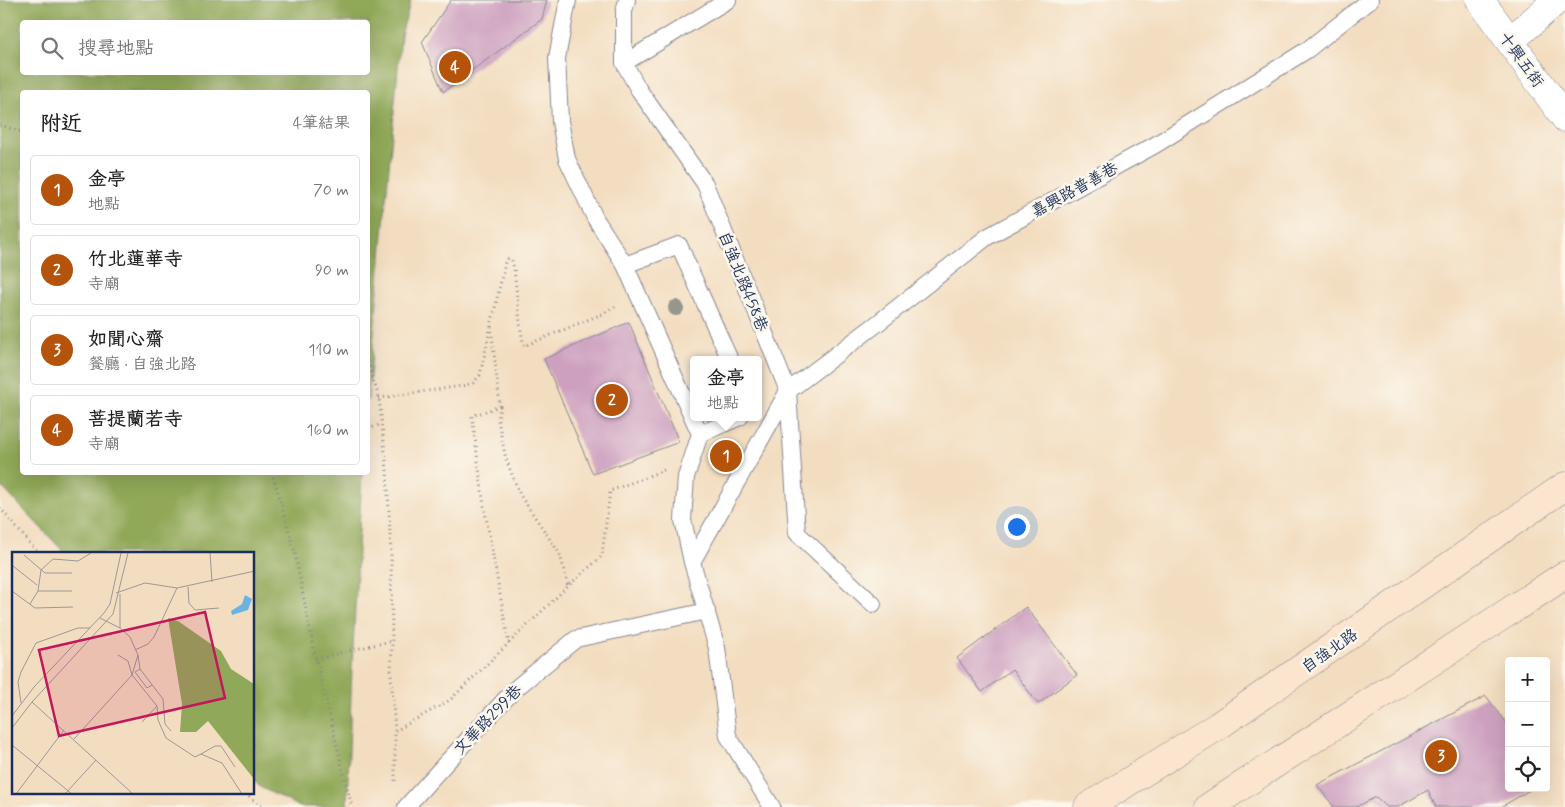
<!DOCTYPE html>
<html lang="zh-TW">
<meta charset="utf-8">
<style>
:root{--surface:#fff;--page:#f6f6f6;--text:#222;--muted:#767676;--line:#e0e0e0;--accent:#b45309}
body{margin:0;font-family:Mynerve,"LXGW WenKai TC",sans-serif;background:var(--page);color:var(--text)}
.controls{position:absolute;right:15px;bottom:15px;display:grid;overflow:hidden;border-radius:5px;box-shadow:0 5px 20px #0002}
.controls button{width:45px;height:45px;display:grid;place-items:center;padding:0;border:0;border-bottom:1px solid var(--line);background:var(--surface);color:var(--text);font:25px sans-serif}
.you{position:absolute;left:1016px;top:526px;width:18px;height:18px;margin:-12px;border:4px solid #fff;border-radius:50%;background:#1a73e8;box-shadow:0 0 0 8px #1a73e833}
.badge{display:grid;place-items:center;width:32px;height:32px;border-radius:50%;background:var(--accent);color:#fff;font-size:16px;font-weight:700}
.pin{position:absolute;translate:-50% -50%;border:2px solid #fff;box-shadow:0 1px 5px #0006}
.popup{position:absolute;left:690px;top:356px;width:72px;height:65px;box-sizing:border-box;display:grid;place-content:center;border-radius:5px;background:var(--surface);filter:drop-shadow(0 1px 4px #0005);font-size:16px;white-space:nowrap;color:var(--muted)}
.popup b{font-size:19px;color:var(--text)}
.popup::after{content:'';position:absolute;left:50%;top:100%;margin-left:-10px;border:10px solid transparent;border-top-color:var(--surface)}
.list{margin:0;padding:0;list-style:none}
h2{display:flex;justify-content:space-between;align-items:center;height:65px;margin:0;padding:0 20px;font-size:21px}
h2 small{font-size:16px;font-weight:400;color:var(--muted)}
.list li{display:grid;grid-template-columns:32px 1fr auto;gap:15px;align-items:center;box-sizing:border-box;height:70px;margin:0 10px 10px;padding:0 10px;border:1px solid var(--line);border-radius:5px}
.list b{display:block;font-size:19px;white-space:nowrap}
.list p{margin:0;font-size:16px;white-space:nowrap;color:var(--muted)}
.list em{font-size:16px;font-style:normal;color:var(--muted)}
.icon{flex:none;width:28px;height:28px;fill:none;stroke:currentColor;stroke-width:2;stroke-linecap:round;stroke-linejoin:round}
.map{position:relative;flex:none;width:1565px;height:807px;overflow:hidden}
.search{position:absolute;background:var(--surface);box-shadow:0 5px 20px #0002;left:20px;top:20px;width:350px;height:55px;display:flex;align-items:center;gap:12px;box-sizing:border-box;padding:0 18px;border-radius:5px;color:var(--muted);font-size:19px}
.panel{position:absolute;background:var(--surface);box-shadow:0 5px 20px #0002;left:20px;top:90px;width:350px;height:385px;border-radius:5px}
.map>svg:first-child{display:block}
.forest{fill:#90a859;stroke:#566c5c;fill-rule:evenodd}
.building{fill:#cda0c0}
.lines{fill:none;stroke-linecap:round;stroke-linejoin:round}
.lane-casing{stroke:#87868f;stroke-width:18}
.street-casing{stroke:#87868f;stroke-width:29}
.secondary-casing{stroke:#87868f;stroke-width:29}
.path{stroke:#87868f;stroke-width:3;stroke-dasharray:1 4;stroke-linecap:butt}
.lane{stroke:#fff;stroke-width:16}
.street{stroke:#fff;stroke-width:28}
.secondary{stroke:#fbe5cf;stroke-width:28}
.tree{fill:#96968b}
.labels{text-anchor:middle;stroke-width:5;stroke-linejoin:round;paint-order:stroke}
.street-label{font-size:16px;fill:#1b2f5e;stroke:#fbf7ec}
.inset-road{fill:none;stroke:#9d9799;stroke-width:1}
.view{fill:#c2185b;fill-opacity:0.15;stroke:#c2185b;stroke-width:2.5}
.inset-edge{fill:none;stroke:#1b2f5e;stroke-width:2.5}
</style>
<div class="map">
<svg width="1565" height="807" viewBox="0 0 1565 807">
<rect width="100%" height="100%" fill="#fbf7ec"/>
<filter id="ink" filterUnits="userSpaceOnUse"><feTurbulence type="fractalNoise" baseFrequency=".02" numOctaves="2"/><feDisplacementMap in="SourceGraphic" scale="10" xChannelSelector="R" yChannelSelector="G"/><feConvolveMatrix kernelMatrix="1 2 1 2 8 2 1 2 1" color-interpolation-filters="sRGB"/></filter>
<filter id="wash" filterUnits="userSpaceOnUse"><feTurbulence type="fractalNoise" baseFrequency=".0096" numOctaves="4" result="noise"/><feDisplacementMap in="SourceGraphic" scale="20" xChannelSelector="R" yChannelSelector="G"/><feGaussianBlur stdDeviation="1.12" result="paint"/><feColorMatrix in="noise" values="0 0 0 0 0 0 0 0 0 0 0 0 0 0 0 0 0 1.4 0 .05"/><feComposite in="paint" operator="in"/></filter>
<g filter="url(#wash)">
<rect width="100%" height="100%" fill="#f3ddc0"/>
<path class="forest" d="M0,0h411l-10,35 -33,365v-308h-346v380l340,1 -10,195 -5,139h-47l-40,-20 -6,-7v-227h-189l-65,-68zM22,22h346v50h-346z"/>
<g id="blocks">
<path class="building" d="M451,0h96l-5,19 -99,73 -21,-50z
M629,322l50,120 -86,32 -49,-115z
M1026,607l51,68 -39,29 -26,-35 -30,23 -25,-34z
M1486,696l23,30v62h24l-32,19h-65l-8,-17 -30,17h-11l-11,-10 -20,10h-22l-17,-22z"/>
</g>
</g>
<g filter="url(#ink)">
<use href="#blocks" fill-opacity="0" stroke="#87868f" stroke-width="1"/>
<g class="lines">
<defs>
<path id="lane" d="M568,0l-11,58 3,63 7,38 28,59 30,47 75,169 -14,43 -3,43 9,42
M627,0l-3,11v52l15,27 66,94 83,207 9,142 76,71
M624,63l104,-63
M625,265l54,-20 51,115
M700,434l40,-17
M406,807l39,-43 70,-75 61,-50 131,-28
M772,807l-44,-71 -11,-88 -25,-86 96,-171 90,-68 109,-86 168,-92 152,-95 63,-50"/>
<path id="street" d="M1480,0l85,118
M1510,41l47,-41"/>
<path id="secondary" d="M1088,807l130,-81 347,-240
M1209,807l356,-232"/>
</defs>
<use href="#lane" class="lane-casing"/>
<use href="#street" class="street-casing"/>
<use href="#secondary" class="secondary-casing"/>
<path class="path" d="M0,125l22,7
M491,326l9,80 -2,14 8,39 14,36 40,59 8,32
M368,362l11,36 8,72 4,84 1,87 -1,33 4,57v53
M379,398l83,-12 11,-3 7,-8 25,-112 3,-4 4,1 2,9 7,62 3,15 78,-32 16,-9
M500,406l-28,10 12,90 25,138
M368,429l14,-5
M272,472l22,77 21,106 37,152
M0,508l38,45
M316,660l26,-8 50,-11
M395,731l55,-31 118,-114 34,-30 8,-65 54,-21
M245,793l18,14"/>
<use href="#lane" class="lane"/>
<use href="#street" class="street"/>
<use href="#secondary" class="secondary"/>
</g>
<circle class="tree" cx="676" cy="308" r="8"/>
</g>
<g class="labels">
<g class="street-label">
<text transform="translate(1522 59) rotate(54)" y="6">十興五街</text>
<text transform="translate(1074 189) rotate(-29)" y="6">嘉興路普善巷</text>
<text transform="translate(744 281) rotate(68)" y="6">自強北路458巷</text>
<text transform="translate(1329 650) rotate(-35)" y="6">自強北路</text>
<text transform="translate(487 719) rotate(-46)" y="6">文華路299巷</text>
</g>
</g>
<g transform="translate(12 552)">
<rect width="242" height="242" fill="#f3ddc0"/>
<path d="M156,66l10,3 43,30 10,18 23,15v95l-46,-58 -12,11h-16l2,-28z" fill="#90a859"/>
<path d="M233,43l7,4 -4,11 -16,5 -1,-4 11,-7z" fill="#6bb3e2"/>
<path class="inset-road" d="M198,1l2,29M12,3l21,18h27M1,14l24,19M176,35l1,16 6,7 24,-2M0,39l23,17 38,-1M26,39h34M104,41l29,-10 32,5 78,-17M108,42v34M18,52l8,-13 3,-21 12,-11 25,2 13,-8M123,98l13,-6 6,-7 23,-49M106,103l10,6 4,14 25,31 1,14 8,18 29,19 6,-3 21,9 20,31M126,103l2,14 23,30 2,25 6,7M128,117l-5,3 12,16 5,-3M20,150l101,92M9,151l-3,-21 3,-10 15,-29 42,-15h12M0,164l22,-29 70,-74 6,-9 11,-51M130,170l15,-16M0,176l20,-26 81,-88 15,-61M62,187l58,-64 6,-20 -8,-18 -10,-9 -20,-10M0,193l60,49M189,202l14,-8h6l14,21M4,242l48,-64M53,242l31,-34"/>
<path class="view" d="M193,60l20,86 -166,38 -20,-86z"/>
<rect width="242" height="242" class="inset-edge"/>
</g>
</svg>
<div class="controls">
<button>+</button>
<button>−</button>
<button><svg class="icon" aria-label="locate" viewBox="0 0 24 24"><circle cx="12" cy="12" r="6"/><path d="M12 2v4M12 18v4M2 12h4M18 12h4"/></svg></button>
</div>
<div class="you"></div>
<div class="pin badge" style="left:726px;top:456px">1</div>
<div class="popup"><b>金亭</b>地點</div>
<div class="pin badge" style="left:612px;top:400px">2</div>
<div class="pin badge" style="left:1441px;top:756px">3</div>
<div class="pin badge" style="left:455px;top:67px">4</div>
<div class="search"><svg class="icon" aria-label="search" viewBox="0 0 24 24"><circle cx="10" cy="10" r="6"/><path d="M15 15l6 6"/></svg>搜尋地點</div>
<section class="panel">
<h2>附近<small>4筆結果</small></h2>
<ul class="list">
<li><span class="badge">1</span><div><b>金亭</b><p>地點</p></div><em>70 m</em></li>
<li><span class="badge">2</span><div><b>竹北蓮華寺</b><p>寺廟</p></div><em>90 m</em></li>
<li><span class="badge">3</span><div><b>如聞心齋</b><p>餐廳 · 自強北路</p></div><em>110 m</em></li>
<li><span class="badge">4</span><div><b>菩提蘭若寺</b><p>寺廟</p></div><em>160 m</em></li>
</ul>
</section>
</div>
